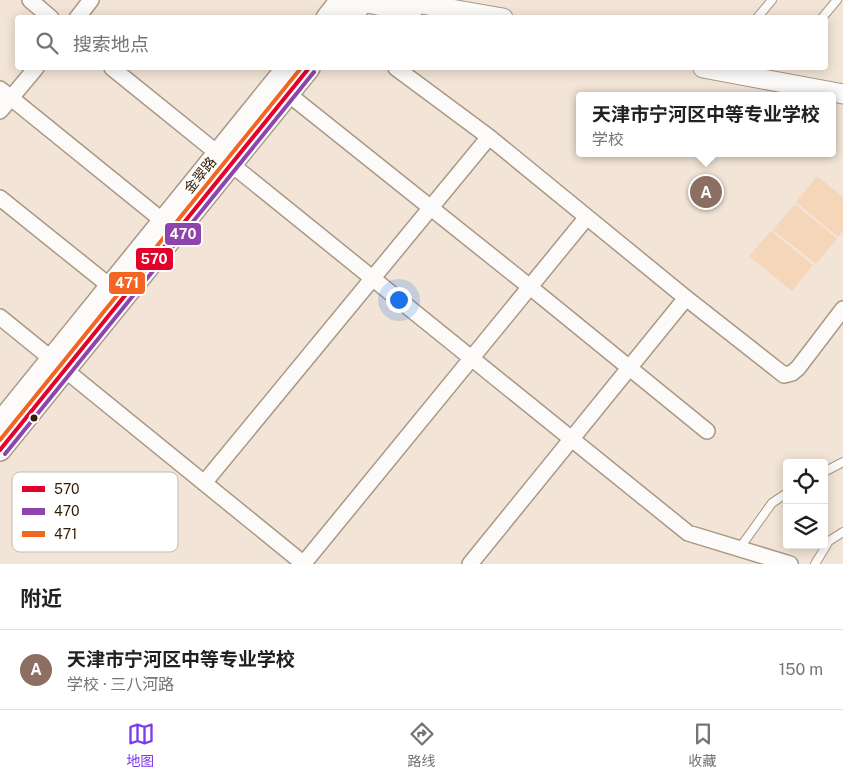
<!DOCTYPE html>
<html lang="zh">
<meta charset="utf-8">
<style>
:root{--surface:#fff;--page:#f2f2f2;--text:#202124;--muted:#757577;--line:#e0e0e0;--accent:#7c3aed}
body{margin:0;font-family:"Public Sans","Noto Sans SC",sans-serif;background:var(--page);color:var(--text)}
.controls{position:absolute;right:15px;bottom:15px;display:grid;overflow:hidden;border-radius:5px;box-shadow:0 2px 12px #0003}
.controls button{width:45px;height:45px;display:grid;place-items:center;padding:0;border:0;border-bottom:1px solid var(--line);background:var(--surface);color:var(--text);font:25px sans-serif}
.you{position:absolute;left:398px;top:299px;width:18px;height:18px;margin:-12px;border:4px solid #fff;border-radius:50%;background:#1a73e8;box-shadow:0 0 0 8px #1a73e833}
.badge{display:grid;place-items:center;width:32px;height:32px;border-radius:50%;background:var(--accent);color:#fff;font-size:16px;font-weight:700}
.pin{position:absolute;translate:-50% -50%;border:2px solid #fff;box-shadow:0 1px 5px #0006}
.popup{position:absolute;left:576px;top:92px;width:260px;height:65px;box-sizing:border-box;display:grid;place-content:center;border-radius:5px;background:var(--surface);filter:drop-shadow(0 1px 4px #0005);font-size:16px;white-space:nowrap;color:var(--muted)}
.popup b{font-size:19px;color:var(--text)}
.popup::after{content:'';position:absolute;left:50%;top:100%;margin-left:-10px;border:10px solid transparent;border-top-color:var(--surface)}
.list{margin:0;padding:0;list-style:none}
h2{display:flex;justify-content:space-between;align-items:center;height:65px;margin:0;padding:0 20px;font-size:21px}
h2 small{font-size:16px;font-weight:400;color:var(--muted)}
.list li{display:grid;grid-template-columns:32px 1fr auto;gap:15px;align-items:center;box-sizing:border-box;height:80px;padding:0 20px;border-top:1px solid var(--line)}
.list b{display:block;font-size:19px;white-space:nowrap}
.list p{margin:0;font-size:16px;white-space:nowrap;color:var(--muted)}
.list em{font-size:16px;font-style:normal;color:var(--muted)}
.icon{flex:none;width:28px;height:28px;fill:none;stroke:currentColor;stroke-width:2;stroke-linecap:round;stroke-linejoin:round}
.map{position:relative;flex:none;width:843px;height:564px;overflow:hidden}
.search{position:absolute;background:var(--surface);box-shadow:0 2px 12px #0003;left:15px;right:15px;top:15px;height:55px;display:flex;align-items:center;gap:12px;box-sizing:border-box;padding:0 18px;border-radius:5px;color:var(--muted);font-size:19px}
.sheet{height:145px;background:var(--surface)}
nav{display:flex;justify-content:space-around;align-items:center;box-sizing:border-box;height:70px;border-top:1px solid var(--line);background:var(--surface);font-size:14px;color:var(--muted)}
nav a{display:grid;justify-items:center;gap:2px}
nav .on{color:var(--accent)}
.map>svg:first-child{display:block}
.green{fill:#f6d6b9}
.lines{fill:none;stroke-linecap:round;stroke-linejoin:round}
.service-casing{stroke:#a99885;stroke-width:10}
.minor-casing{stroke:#a99885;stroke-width:18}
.tertiary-casing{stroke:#a99885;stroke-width:21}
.secondary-casing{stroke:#a99885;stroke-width:24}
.service{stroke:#fdfbf9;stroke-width:8}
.minor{stroke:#fdfbf9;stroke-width:15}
.tertiary{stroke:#fdfbf9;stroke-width:19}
.secondary{stroke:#fdfbf9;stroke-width:21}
.bus-1-casing{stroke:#fff;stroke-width:8}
.bus-2-casing{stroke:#fff;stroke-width:8}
.bus-3-casing{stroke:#fff;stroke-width:8}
.bus-1{stroke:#e4002b;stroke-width:4}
.bus-2{stroke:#8e44ad;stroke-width:4}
.bus-3{stroke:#f26522;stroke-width:4}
.bus-dot{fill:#341b02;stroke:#fff;stroke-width:2}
.labels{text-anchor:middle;stroke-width:4.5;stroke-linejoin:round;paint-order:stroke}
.street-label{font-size:14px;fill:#341b02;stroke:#fff}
.key{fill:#fff;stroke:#c2bbb3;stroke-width:1}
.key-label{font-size:14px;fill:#341b02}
.line-badge{stroke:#fff;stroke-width:2}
.badge-label{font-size:14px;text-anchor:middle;font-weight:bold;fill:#fff}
</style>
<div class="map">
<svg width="843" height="564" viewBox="0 0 843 564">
<rect width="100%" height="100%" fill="#f2e4d7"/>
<path class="green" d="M817,176l26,21v34l-5,6 -42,-35z
M795,204l42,35 -21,25 -43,-34z
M771,231l42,34 -21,26 -43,-35z"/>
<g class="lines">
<defs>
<path id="service" d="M757,18l15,-18
M822,18l15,-18
M824,472l19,-10
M739,549l33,-46 15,-10
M815,564l14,-23 14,-9"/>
<path id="minor" d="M30,0l21,18
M77,18l14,-18
M112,68l576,465 102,31
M396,68l93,69 197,161 98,77 8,-2 6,-5 45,-59
M0,89l163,132
M287,93l243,194 177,144
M0,111l36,-43
M0,198l111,89
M0,317l304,247
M204,483l285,-346
M304,563l283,-346
M470,564l216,-266"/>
<path id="tertiary" d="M352,0l60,12
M398,0l105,18
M703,68l140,26"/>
<path id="secondary" d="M327,18l14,-18
M350,18l14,-18
M0,423l287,-355
M0,450l309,-382"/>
</defs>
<use href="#service" class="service-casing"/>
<use href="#minor" class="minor-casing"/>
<use href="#tertiary" class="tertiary-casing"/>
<use href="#secondary" class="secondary-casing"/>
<use href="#service" class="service"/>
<use href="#minor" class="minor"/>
<use href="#tertiary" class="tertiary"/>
<use href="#secondary" class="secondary"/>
<defs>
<path id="bus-1" d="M0,450l309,-382"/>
<path id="bus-2" d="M5,454l309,-382"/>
<path id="bus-3" d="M0,440l301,-372"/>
</defs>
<use href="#bus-1" class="bus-1-casing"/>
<use href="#bus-2" class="bus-2-casing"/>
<use href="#bus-3" class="bus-3-casing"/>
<use href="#bus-1" class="bus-1"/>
<use href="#bus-2" class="bus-2"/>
<use href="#bus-3" class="bus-3"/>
</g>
<circle class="bus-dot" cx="34" cy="418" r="4.5"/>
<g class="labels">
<g class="street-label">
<text transform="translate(200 175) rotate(-51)" y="5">金翠路</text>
</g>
</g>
<rect x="12" y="472" width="166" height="80" rx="8" class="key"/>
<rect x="22" y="486" width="23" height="6" fill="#e4002b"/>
<rect x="22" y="508" width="23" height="7" fill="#8e44ad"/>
<rect x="22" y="531" width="23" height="6" fill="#f26522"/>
<g class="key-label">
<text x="54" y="494">570</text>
<text x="54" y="516">470</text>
<text x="54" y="539">471</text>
</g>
<g class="line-badge">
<rect x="164" y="222" width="38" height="24" rx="5" fill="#8e44ad"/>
<rect x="135" y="247" width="39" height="24" rx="5" fill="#e4002b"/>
<rect x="108" y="271" width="38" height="24" rx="5" fill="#f26522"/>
</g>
<g class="badge-label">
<text x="183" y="239">470</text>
<text x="154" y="264">570</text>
<text x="127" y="288">471</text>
</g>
</svg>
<div class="controls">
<button><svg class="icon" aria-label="locate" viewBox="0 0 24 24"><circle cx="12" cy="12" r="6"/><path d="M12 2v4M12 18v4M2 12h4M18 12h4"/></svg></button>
<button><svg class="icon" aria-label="layers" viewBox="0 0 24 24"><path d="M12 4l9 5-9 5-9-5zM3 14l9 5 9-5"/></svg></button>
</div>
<div class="you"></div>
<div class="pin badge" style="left:706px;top:192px;background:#8d6e63">A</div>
<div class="popup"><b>天津市宁河区中等专业学校</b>学校</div>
<div class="search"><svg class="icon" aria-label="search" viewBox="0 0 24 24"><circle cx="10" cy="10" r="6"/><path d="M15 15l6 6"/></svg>搜索地点</div>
</div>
<section class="sheet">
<h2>附近<small></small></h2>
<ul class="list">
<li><span class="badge" style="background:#8d6e63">A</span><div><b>天津市宁河区中等专业学校</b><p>学校 · 三八河路</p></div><em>150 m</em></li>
</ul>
</section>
<nav>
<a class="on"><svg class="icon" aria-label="map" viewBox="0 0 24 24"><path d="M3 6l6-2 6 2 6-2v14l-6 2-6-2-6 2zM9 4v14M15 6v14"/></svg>地图</a>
<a><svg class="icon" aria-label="directions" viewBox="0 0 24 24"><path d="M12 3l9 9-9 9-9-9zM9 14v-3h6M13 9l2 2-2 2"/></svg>路线</a>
<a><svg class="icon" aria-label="saved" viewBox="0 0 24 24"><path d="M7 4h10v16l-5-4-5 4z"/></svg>收藏</a>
</nav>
